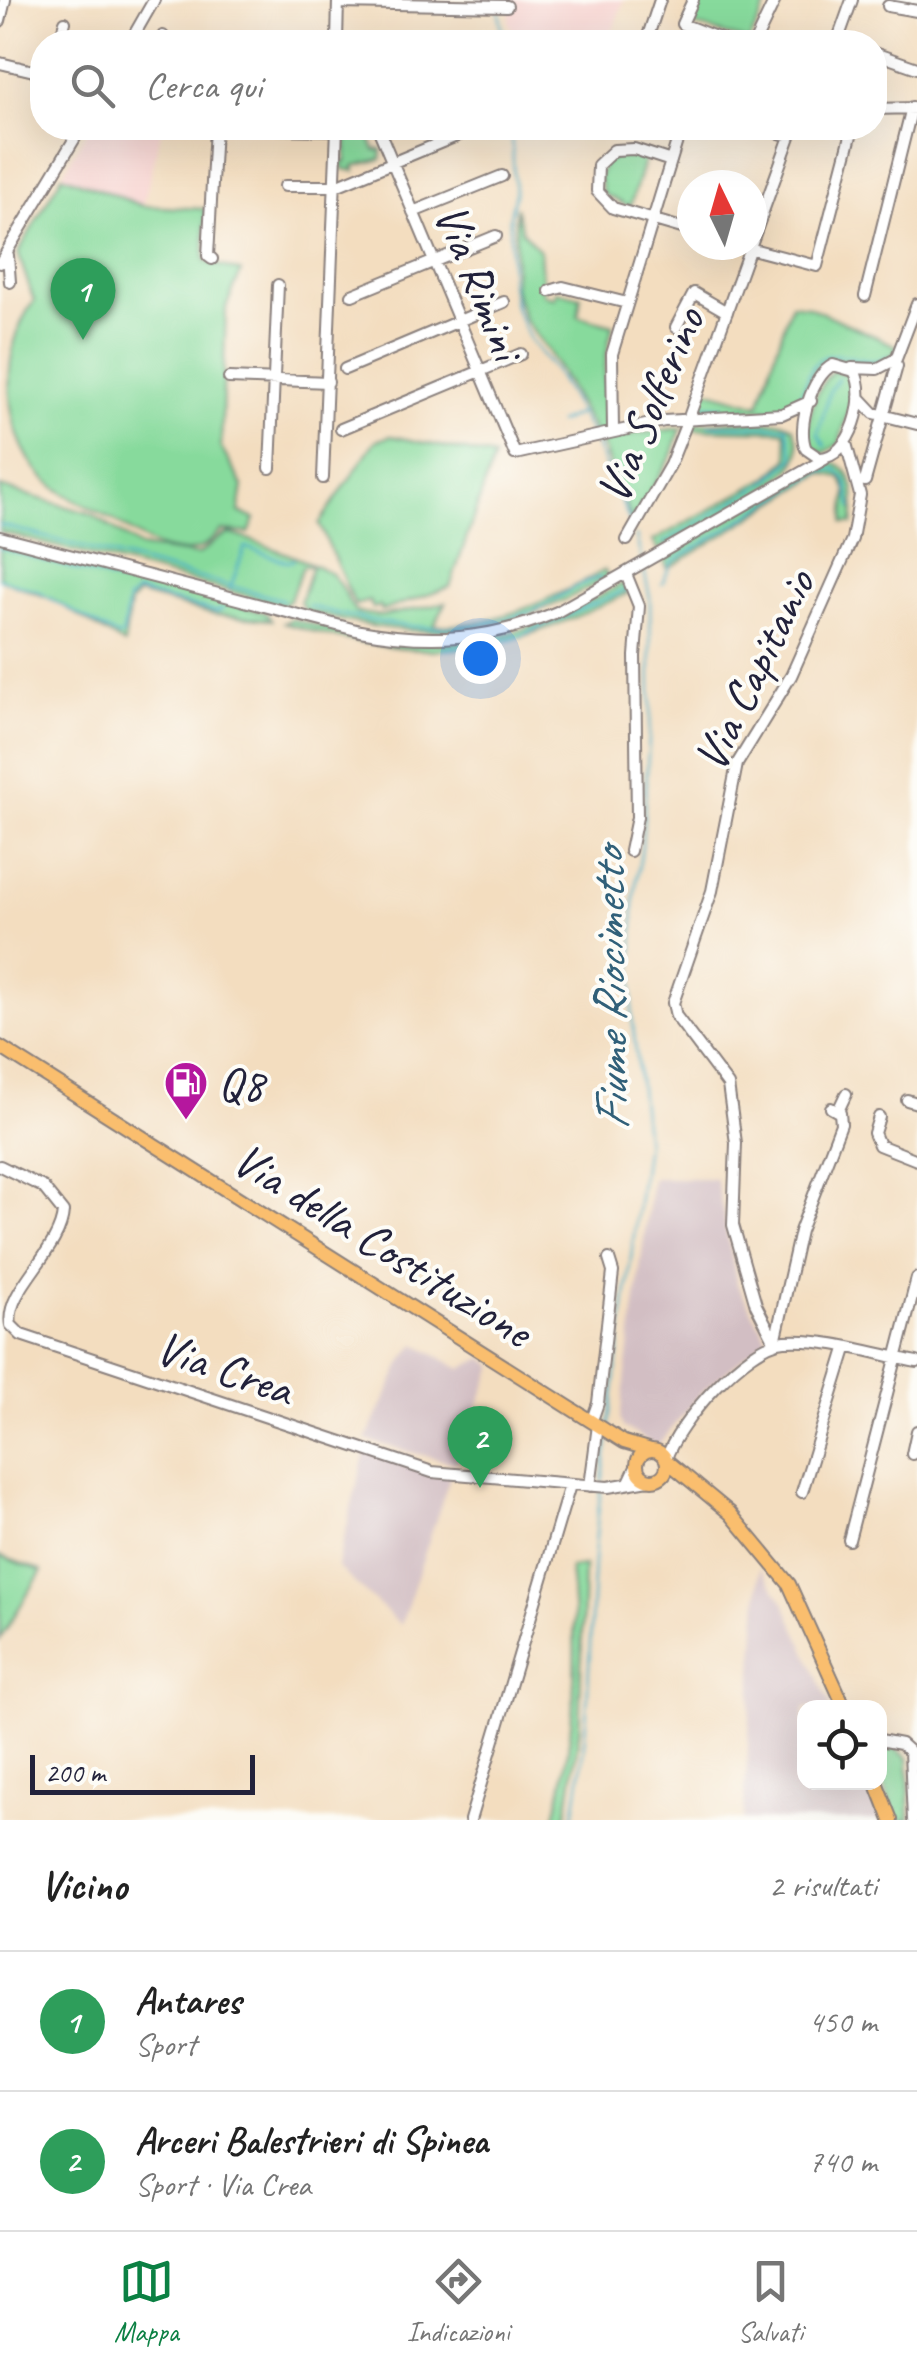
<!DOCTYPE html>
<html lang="it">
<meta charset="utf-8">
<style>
:root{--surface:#fff;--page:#f2f2f2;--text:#222;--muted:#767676;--line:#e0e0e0;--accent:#0b8043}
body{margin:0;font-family:Caveat,sans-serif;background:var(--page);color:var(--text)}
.controls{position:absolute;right:30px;bottom:30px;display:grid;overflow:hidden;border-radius:20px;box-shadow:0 10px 40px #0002}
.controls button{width:90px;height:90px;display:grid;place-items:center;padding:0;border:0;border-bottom:2px solid var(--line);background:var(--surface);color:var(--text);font:50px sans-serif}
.compass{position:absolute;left:677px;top:170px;width:90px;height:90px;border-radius:50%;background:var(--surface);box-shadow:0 10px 40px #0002;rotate:355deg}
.scale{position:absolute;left:30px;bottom:25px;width:225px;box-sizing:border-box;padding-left:10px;border:5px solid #22223b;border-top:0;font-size:28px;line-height:35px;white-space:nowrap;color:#22223b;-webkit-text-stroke:8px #fdfcf7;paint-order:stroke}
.you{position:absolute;left:480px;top:658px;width:35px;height:35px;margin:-25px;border:8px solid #fff;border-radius:50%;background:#1a73e8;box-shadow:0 0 0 15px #1a73e833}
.badge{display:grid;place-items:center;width:65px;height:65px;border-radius:50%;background:var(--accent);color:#fff;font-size:32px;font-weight:700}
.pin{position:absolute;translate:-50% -82px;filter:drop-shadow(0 2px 5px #0008)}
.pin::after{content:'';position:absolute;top:52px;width:35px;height:30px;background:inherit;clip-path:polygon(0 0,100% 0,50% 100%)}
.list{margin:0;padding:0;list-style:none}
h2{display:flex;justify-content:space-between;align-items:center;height:130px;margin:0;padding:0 40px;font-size:42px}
h2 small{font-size:32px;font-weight:400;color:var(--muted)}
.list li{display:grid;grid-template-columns:65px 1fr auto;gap:30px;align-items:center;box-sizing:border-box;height:140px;padding:0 40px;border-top:2px solid var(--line)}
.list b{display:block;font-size:38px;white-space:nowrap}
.list p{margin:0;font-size:32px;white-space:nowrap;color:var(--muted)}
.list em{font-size:32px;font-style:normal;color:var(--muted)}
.icon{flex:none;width:55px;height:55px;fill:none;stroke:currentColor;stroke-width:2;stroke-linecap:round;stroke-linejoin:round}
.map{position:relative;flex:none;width:917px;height:1820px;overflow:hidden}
.search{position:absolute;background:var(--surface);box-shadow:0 10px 40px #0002;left:30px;right:30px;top:30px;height:110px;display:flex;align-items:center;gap:25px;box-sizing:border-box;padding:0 35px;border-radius:40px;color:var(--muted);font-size:38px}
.sheet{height:410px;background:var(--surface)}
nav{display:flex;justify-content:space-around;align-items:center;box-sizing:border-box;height:140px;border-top:2px solid var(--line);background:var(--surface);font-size:28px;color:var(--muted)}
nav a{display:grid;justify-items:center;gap:5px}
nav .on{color:var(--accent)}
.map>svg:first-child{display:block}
.built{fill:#f7d0cd}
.industrial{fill:#d2bec3}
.green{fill:#87da9c;stroke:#547e6c;stroke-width:2.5}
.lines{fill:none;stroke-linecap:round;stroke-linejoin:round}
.stream{stroke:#44acc4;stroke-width:2.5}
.minor-casing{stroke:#8a807d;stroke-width:14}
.major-casing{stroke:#8a807d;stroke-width:16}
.minor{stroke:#fff;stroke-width:10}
.major{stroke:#fabe6e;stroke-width:12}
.labels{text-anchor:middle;stroke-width:8;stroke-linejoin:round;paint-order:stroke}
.street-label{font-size:48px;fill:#22223b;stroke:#fdfcf7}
.poi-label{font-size:48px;fill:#22223b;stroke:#fdfcf7;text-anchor:start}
.water-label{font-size:50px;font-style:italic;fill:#316079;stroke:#fdfcf7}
</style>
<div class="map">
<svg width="917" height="1820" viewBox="0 0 917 1820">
<rect width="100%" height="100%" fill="#fdfcf7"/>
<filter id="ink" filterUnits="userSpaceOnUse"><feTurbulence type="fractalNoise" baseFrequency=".01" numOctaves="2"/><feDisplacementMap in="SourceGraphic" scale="20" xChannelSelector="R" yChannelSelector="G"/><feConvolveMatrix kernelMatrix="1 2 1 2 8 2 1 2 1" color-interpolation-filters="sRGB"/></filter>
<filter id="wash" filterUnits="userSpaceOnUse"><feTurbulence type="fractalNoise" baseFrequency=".0048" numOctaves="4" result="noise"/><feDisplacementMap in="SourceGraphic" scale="40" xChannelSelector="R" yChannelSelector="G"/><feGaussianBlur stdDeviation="2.25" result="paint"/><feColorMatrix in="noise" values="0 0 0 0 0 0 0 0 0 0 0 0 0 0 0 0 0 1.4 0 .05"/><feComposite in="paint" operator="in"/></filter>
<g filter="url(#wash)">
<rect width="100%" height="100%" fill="#f3ddbf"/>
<path class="built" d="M511,0h113l-16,42h-92l-7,-20z
M89,128h73l-19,78 -81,-31z"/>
<path class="industrial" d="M652,1178h64l21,106 30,54 -65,54 -45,54 -34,-19 -3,-9z
M416,1344l45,25 22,-11 11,8 -38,98 -90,-24 38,-82z
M365,1451l86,23 -50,151 -64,-58z
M760,1568l24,34 47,105 -27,1v74l60,1 18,37h-139z"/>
<path class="green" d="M700,0h69l-20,42 -59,-18z
M347,128h19l9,22h7l-1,9 -27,7 1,5 -11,-2 -3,-7h5z
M625,152l20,6 -15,49 -27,-13 -4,-17 5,-14z
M62,175l81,31 62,3v52l36,11 -15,35 -5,141 22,38 -4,26 16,7 -6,14 -27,-2c-11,8 -17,19 -32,20 -33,3 -51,-15 -77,-31 -24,-14 -50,-23 -71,-44 -42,-45 -42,-130 -8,-175l-16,-48z
M516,207l6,24 18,20 3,43 12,4 1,-7 25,6 -3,19 35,9c-11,39 -10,72 -5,112l73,-9 -9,28 -40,65 -30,-76 -53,-93 -25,-33 -10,-31z
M791,304l16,2 92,41c-28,40 -65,-6 -84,25 -6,8 -7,21 -11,30l-27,8 -80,-1 3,-21 59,17z
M833,371l17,4 4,16 -15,53 -15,9 -12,-5c-11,-19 5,-65 21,-77z
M739,421l43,1 11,5c4,9 8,21 4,31 -13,31 -109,74 -139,92l-5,-9 114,-63 22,-20 -4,-27 -100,-2 4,-5z
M391,436l103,21 -44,130 -68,24 -2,-5 -7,2 -4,-7 -14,4 -36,-81 56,-83z
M834,463c25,11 21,38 19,61l-9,-1 3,-32 -6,-14 -19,-4 -154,96 -4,-8 10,-8 139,-86z
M0,487l92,27 48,33 57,8c11,-5 21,-20 32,-21 8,-1 95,34 101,39 13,11 16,27 26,39l25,4 65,-13 -12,23c64,0 116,-26 171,-56l3,7c-109,63 -183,66 -303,34l-5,-9 12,-36h-9l-13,33 -8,6 -282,-73z
M0,543l118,31 11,9 17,-2 120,32 5,7 -56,-5 -77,-21 -8,9 -6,42 -70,-45 -54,-21z
M623,583l5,10c-136,66 -200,73 -344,30l7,-4c138,36 206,36 332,-36z
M0,1556l42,15 -42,68z
M584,1566l-5,166 -13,88h-12c21,-81 25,-169 16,-252z
M892,1746l16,12 2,62h-15l-15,-48v-20z"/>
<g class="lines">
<path class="stream" d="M499,11l5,31
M511,128l4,65 -5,24 1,68 5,25 14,30 25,31 36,62
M789,404c21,-9 14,-32 30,-44 23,-15 45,10 68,-4
M704,405l19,1
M558,423l22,-10
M594,440l37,84
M825,446l-7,-12 12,-44 8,-11
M0,525l283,75
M636,536l5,22
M663,543l99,-58 32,-27 -7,-31 -78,-2
M0,548l126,36
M0,579l37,12 81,46 5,-3 5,-34 9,-8 79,20 7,-3
M662,584l10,-22 149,-91 15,-2 10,11 6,28
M230,589l15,-42 43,15 6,-2
M308,606c74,20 146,33 220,7 23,-8 54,-35 74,-35
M443,650l68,-10 117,-51
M609,1426l37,-283 -14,-127 2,-119 8,-51 9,-136 -1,-112 -7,-33
M602,1481l6,-42
M573,1820c22,-110 13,-221 28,-331"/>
</g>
</g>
<g filter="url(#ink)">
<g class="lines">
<defs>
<path id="minor" d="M693,0l-11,24 46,18
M338,3l169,3
M888,6l29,5
M0,21l5,-21
M59,42l6,-20
M130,42l24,-42
M160,42l3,-6
M337,42l1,-42
M646,42l14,-42
M755,42l20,-42
M837,42l15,-42
M874,53l43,15
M0,63l42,10
M874,109l43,-1
M217,128l120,2
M378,128l137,326 149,-33 118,-7 29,-13
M762,128l28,8
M671,161l-37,-12 -20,1 -16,15 -1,26 16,17 79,23
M285,186h51l140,-58
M413,212l89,-36
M737,245l80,21 36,-138
M8,255l2,27
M212,259l-4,-3 7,-128
M0,263l81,-135
M550,291l13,-4 64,16
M352,295l144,-59
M865,296l47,-189
M676,327l18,-34 33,19
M833,365l21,6c15,24 -3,88 -35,87l-13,-9c-10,-22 6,-74 27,-84z
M852,368l25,1 19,-10 21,-55
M345,369l159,-67
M229,378l99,4
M859,397l15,16 43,11
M341,429l180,-75
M613,430l-1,-76 69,-226
M270,468l8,-183
M323,478l14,-350
M865,481l32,-115
M0,537l360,94c69,13 132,9 197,-19l268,-153
M627,540l43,-75 19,-48 104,-289
M626,574l13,32 -4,50 2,161 -7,34
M907,1100l10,3
M838,1111l8,-17
M879,1117l-5,16 5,12 38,15
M0,1166l43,21 20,25c-2,39 -59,78 -52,113l10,10 411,137 176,15 41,-7
M775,1342l-19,-37 -23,-80 3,-82 -8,-58 -52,-69 -3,-13 39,-112 25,-127 54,-88 61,-137 8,-44 -14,-52
M775,1342l25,-111 41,-107 -1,-11 -9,-5
M592,1420l6,-17 15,-131 -4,-13
M912,1454l5,-23
M666,1459c11,-35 81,-116 119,-118 42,-3 91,13 132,21
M629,1482l8,-17
M590,1486l8,-61
M802,1492l44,-143
M849,1540l68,-262
M880,1740l21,4 9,8 3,68
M470,1820l100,-335"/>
<path id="major" d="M0,1047l624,395 27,8
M637 1465a15 15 0 1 1 30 0a15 15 0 1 1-30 0Z
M667,1461l63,52 59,71 56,124
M876,1782l15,38"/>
</defs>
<use href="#minor" class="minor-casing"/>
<use href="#major" class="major-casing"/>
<use href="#minor" class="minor"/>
<use href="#major" class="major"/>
</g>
</g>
<defs>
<symbol id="fuel-pin" viewBox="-11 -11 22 30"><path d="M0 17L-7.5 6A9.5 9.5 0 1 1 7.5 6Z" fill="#b5179e" stroke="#fdfcf7"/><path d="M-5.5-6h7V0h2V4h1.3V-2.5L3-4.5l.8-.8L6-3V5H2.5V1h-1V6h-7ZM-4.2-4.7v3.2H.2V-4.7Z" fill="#fff"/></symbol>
</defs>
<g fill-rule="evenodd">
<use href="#fuel-pin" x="161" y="1058" width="50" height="68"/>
</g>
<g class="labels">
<g class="street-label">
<text transform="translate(480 281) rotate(68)" y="17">Via Rimini</text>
<text transform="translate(649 405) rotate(-67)" y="17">Via Solferino</text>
<text transform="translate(753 670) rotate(-64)" y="17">Via Capitanio</text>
<text transform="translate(383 1244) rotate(32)" y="17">Via della Costituzione</text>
<text transform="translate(225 1367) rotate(19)" y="17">Via Crea</text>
</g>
<g class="poi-label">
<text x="218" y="1100">Q8</text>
</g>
<g class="water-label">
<text transform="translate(608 990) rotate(-91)" y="18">Fiume Riocimetto</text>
</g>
</g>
</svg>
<div class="controls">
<button><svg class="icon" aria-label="locate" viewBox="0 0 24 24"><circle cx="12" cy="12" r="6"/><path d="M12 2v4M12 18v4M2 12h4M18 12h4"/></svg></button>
</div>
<svg class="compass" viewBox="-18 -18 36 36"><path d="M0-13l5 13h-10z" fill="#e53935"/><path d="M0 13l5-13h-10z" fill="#767676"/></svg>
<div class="scale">200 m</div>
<div class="you"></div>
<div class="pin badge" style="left:83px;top:340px;background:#2e9e5b">1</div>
<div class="pin badge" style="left:480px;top:1488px;background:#2e9e5b">2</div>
<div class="search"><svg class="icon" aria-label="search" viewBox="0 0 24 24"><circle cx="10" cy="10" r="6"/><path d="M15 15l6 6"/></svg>Cerca qui</div>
</div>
<section class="sheet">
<h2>Vicino<small>2 risultati</small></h2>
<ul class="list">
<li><span class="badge" style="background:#2e9e5b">1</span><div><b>Antares</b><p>Sport</p></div><em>450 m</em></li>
<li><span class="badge" style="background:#2e9e5b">2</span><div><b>Arceri Balestrieri di Spinea</b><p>Sport · Via Crea</p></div><em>740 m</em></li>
</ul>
</section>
<nav>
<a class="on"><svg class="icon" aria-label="map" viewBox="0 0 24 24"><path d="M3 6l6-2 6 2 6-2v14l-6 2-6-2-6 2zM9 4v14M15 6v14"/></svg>Mappa</a>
<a><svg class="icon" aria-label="directions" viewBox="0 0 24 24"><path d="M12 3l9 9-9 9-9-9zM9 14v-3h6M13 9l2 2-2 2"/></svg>Indicazioni</a>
<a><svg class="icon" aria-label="saved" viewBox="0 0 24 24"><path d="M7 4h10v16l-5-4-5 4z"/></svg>Salvati</a>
</nav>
